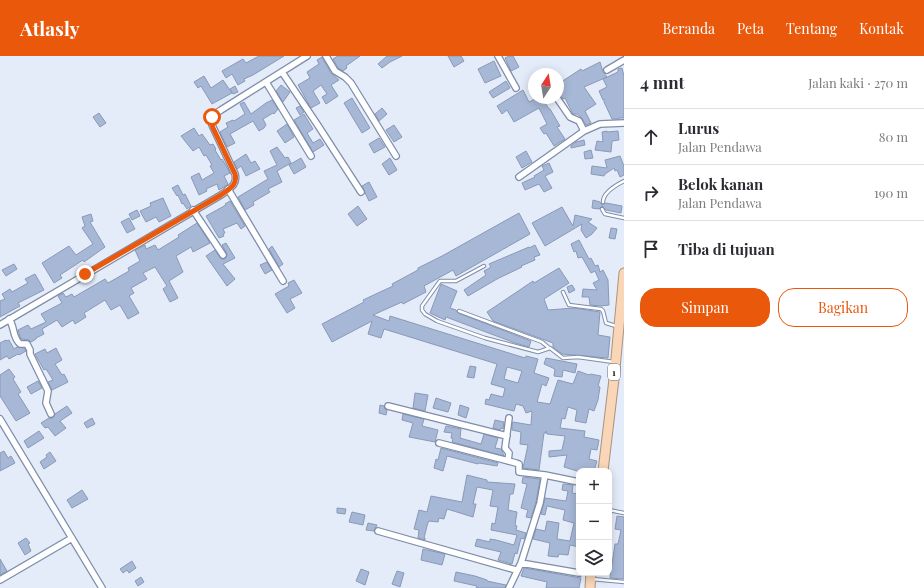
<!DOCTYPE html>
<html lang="id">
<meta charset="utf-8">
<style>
:root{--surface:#fff;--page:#f2f2f3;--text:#2b2b33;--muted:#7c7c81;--line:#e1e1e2;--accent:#ea580c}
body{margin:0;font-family:"Playfair Display",serif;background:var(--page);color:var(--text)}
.controls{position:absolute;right:12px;bottom:12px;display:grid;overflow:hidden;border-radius:8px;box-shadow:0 2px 10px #0003}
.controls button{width:36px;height:36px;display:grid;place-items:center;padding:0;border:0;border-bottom:1px solid var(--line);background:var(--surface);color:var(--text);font:20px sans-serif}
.compass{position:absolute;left:528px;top:12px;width:36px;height:36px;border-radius:50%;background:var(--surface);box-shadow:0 2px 10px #0003;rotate:12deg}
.stop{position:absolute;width:12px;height:12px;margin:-9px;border:3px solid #ea580c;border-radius:50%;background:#fff}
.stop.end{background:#ea580c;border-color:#fff;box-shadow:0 1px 4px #0008}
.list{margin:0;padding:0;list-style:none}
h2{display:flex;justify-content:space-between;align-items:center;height:52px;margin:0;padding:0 16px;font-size:17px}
h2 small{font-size:13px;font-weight:400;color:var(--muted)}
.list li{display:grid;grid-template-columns:26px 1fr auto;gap:12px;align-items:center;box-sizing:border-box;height:56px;padding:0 16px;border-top:1px solid var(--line)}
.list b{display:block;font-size:15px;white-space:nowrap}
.list p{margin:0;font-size:13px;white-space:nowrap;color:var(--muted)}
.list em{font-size:13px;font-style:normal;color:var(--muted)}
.actions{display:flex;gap:8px;padding:12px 16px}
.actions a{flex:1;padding:9px 0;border:1px solid var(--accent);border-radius:16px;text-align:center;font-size:14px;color:var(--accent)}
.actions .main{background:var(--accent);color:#fff}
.icon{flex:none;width:22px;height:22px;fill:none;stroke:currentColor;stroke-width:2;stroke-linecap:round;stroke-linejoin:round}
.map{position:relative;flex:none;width:624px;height:532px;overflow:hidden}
header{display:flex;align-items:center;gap:24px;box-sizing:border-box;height:56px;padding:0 20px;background:var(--accent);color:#fff}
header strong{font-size:19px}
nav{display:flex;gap:22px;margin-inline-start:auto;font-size:14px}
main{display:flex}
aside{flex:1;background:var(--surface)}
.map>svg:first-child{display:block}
.building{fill:#a7b7d6;stroke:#8999b7;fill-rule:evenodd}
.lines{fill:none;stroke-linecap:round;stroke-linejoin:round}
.service-casing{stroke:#7d8daa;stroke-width:4.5}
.minor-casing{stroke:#7d8daa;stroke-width:8}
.trunk-casing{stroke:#ac937e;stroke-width:11}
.service{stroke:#fff;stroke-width:2.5}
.minor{stroke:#fff;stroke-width:5.5}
.trunk{stroke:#f8d6b7;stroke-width:9}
.route{stroke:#ea580c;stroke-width:5}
.labels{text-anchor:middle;stroke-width:3.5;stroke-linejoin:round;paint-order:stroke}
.shield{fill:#fff;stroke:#666b73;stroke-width:1}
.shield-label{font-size:10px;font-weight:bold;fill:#242b37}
</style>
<header>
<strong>Atlasly</strong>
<nav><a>Beranda</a><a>Peta</a><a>Tentang</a><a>Kontak</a></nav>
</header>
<main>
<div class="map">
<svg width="624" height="532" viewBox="0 0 624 532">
<rect width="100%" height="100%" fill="#e5ecf9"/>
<path class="building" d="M259,0h25l-31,19 -9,4 1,2 -7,4 -6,-11 -6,4 -4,-7 21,-12 3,4z
M338,0h22l-14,10 1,2 -4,3 -5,-3 -5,-9z
M387,0h15l-12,6 -8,6 -4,-4z
M448,0h13l3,5 -10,6z
M509,0h4l6,11 -8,4 -6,-13z
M322,1l9,16 8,7 -8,5 7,11 -12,8 -4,-7 5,-3 -6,-9 -8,6 7,12 -9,5 -13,-23 12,-7 -3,-6 12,-8 -2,-4z
M494,5l7,15 -16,7 -7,-14z
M600,6l3,10 4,5 -23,10 12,17 -11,7 6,12 -5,2 -5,-8 -4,-3h-4l-8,-16 -2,1 -2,-3 -3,-5v-7l23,-15 1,2z
M622,12l2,8v42h-5v1h-7l-8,-17v-3l-1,1 -4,-9 8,-4 -4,-8 15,-7v-3z
M204,20l7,12 12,-8 9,13 -20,11 -11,-18 -3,2 -4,-6z
M506,25l4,7 -17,10 -4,-6z
M281,29l9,7 -7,10 -7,-11z
M235,30l3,6 -5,2 -3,-5z
M523,34l6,12 8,-4h5l7,11h1l10,17 -3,1 8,12 -11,7 -8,-13 -2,1 -4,-6 7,-4 -8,-16 -25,14 -7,-12 -5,4 -5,-8z
M352,42l18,30 -8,5 -18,-30z
M272,44l6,9 -4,5 -1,-1 -10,6 3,6 -2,3 -5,3 -6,-10 -23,13 5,9 -8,4 -7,-15 8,-5 -2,-4 7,-3 1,1 11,-7 -5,-10 4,-2 7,12 15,-11z
M300,50l4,6 -4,3 -4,-7z
M382,52l5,6 -8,7 -4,-7z
M99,57l7,10 -6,4 -7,-10z
M304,58l9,15 -6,4 6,10 7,-4 4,6 -11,7 -19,-32z
M287,68l7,13 -9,6 -8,-12z
M394,69l8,12 -8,5 -8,-12z
M194,72l5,8 3,-2 8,11 3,-1 3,5 -1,1 6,10 1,-1 8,14 -6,3 4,8 -4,3 -5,3 -2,-6 -11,5 1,2 -8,4 -8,-18 8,-4 3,7 12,-7 -4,-7 2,-1 -6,-10 -2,1 -5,-9 -6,4 -12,-15z
M607,75v1l11,-1 1,9 -7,1 -1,11 -16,-2 2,-9 6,1 -1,-10z
M379,82l6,9 -11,6 -5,-9z
M584,84l1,5 -14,3v-2l5,-4z
M277,91l8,11 3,-1 3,6 -14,8 5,11 -14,7 2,3 -17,10 1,3 -9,5 -7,-13 30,-18 -4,-8 13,-6 -7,-14z
M591,94l2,8 -8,1 -1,-7z
M526,95l6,11 -10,6 -6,-11z
M246,98l5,9 4,-2 5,8 -14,7 -5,-10 -4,3 -3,-7z
M620,100l4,10v9l-4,2 -3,-7 -2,1 -1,-3 -9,6 -1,2 -13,-2 1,-8 15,2 -2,-8z
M301,102l5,9 -12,7 -5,-9z
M390,102l7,12 -8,5 -7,-11z
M549,107l4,9 -8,4 7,12 -8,4 -5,-8 -14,6 -3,-7 13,-6 -1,-1 10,-6 -2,-4z
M369,126l8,15 -8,4 -7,-15z
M178,129l5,10 2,-1 6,12 -4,3 -4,-6 -1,1 -4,-9 -1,1 -5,-8z
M163,142l8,18 -12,6 -3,-5 -10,5 -6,-11 11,-5 -1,-3z
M593,144l7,2 2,3 4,-2 16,3 -1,7 -15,-3 -4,-4 -3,3 -7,-1z
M230,145l15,25 -4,3 -4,-6 -14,6 2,4 -2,1 1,2 -5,2 -13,-22 20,-11 -1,-1z
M358,150l9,13 -10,7 -9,-12z
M562,151l11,19 2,-11 17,4 -4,3 9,6 -5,6 -6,4 -5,-8 1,-6 -37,22 -13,-23z
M137,154l3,6 -8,4 -3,-6z
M519,157l11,21 -74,42 -3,-6 -29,16 2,6 -23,12 -1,-2 -29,13 16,6 1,-5 135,42 1,-2 12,3 -4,14 15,5 -3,8 -4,-2 -5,18 13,2 8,-24 15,4 5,-13 11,4 1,-1 11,2 -3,10 2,1 -2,13 -4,11 -5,-2 -3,14 -11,-2 2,-11 -9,-3 -3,12 -3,-1 -2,10 25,3 -1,6 15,3 -2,10 -6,-1 -2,10 8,2 -3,10h-17l-13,-4 3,-12 -18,2v-6l13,-1 3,-14 -18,-2 -1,-3v2h-2l-5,37 -16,-2 5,-23 -8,-1 1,-12 -9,-2v-6l1,-2 18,3 1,-14 -6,2 -3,-7 -7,-2 -2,7 -29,-7 1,-5 3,1 2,-6 12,3 2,-9 -14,-4 6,-20 -113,-35 -3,9 -13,-4 4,-13 -40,21 -10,-18 42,-22 -1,-2 30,-14 -1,-2 26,-14v-2l24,-12zM507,311l15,4 -4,12 -14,-4z
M91,158l2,7 -3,1 15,25 -21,15 -1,-2 -23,15 2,3 -8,5 -12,-20 27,-17 7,9 17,-11 -11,-16 3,-2 -3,-9z
M129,162l6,11 -8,4 -6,-11z
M197,167l13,20 -17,9 -2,-5 -15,9 7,16 -14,9 9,17 -8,4 -7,-13 4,-3 -12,-19 -12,6 4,6 -16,9 3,5 -5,3 10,17 -11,6 -8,-14 -9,5 -6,-10 -21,13 2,4 -11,7 -2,-4 -11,7 -5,-7 -15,9 2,5 -8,4v1l-5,3 -2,-2 -8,-1 -3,-9 10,-5 3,4 15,-7 -5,-8 21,-11 -4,-7 5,-3 3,4 6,-3 2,3 31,-18 3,4 21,-12 -1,-3 12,-7 -5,-11 10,-5 1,4 9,-4 3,5 21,-13 -1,-2z
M611,172l6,1 -2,10 -6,-1z
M579,184l10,19 2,-1 4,8 3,-1 2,7 3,-2 5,10 1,25 -8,1 -11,-1 -1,-8h-7l1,-8 14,1 -4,-7 6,-3 -4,-9 -4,2 -9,-16 -4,1 -2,-7 -2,1 -3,-8z
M226,187l9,15 -12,6 12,15 -8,7 -21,-30 9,-6 6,9h4l2,-5 -5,-9z
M535,189l5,10 -6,2 1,3 -14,6 1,1 -25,12 -29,17 -4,-6 22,-15 -2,-4 7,-4 -2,-3 40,-17v1z
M272,190l11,18 -4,3 -10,-18z
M267,206l5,8 -7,4 -5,-9z
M14,208l3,5 -11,7 -4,-6z
M559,212l10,15 -25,16 4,11 26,-2 26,4 -2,23 12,2 -2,21 -46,-4 -9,-7v-4l-60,-22 -6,-9 46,-31 1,2z
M35,218l9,16 -26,13 2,3 -20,11v-16l5,-2 -3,-5 8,-5 2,3 16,-9 -3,-4z
M294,224l8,13 -12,6 5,9 -8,5 -12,-19 14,-8 -1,-3z
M441,228l16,7 -7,17 6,2 2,3 73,28 -2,6 -14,-4 -69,-26 -1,3 -15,-7z
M572,229l3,5 -6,3 -2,-6z
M6,284l1,1 2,-1 5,9 3,-2 7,1 2,3 -7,4 -1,-1 -9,5 -2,-3 -7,4v-17z
M56,292l6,12 -7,4 7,11 2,-1 4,8 -16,8 -4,-8 5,-2 -7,-11 -2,1 -9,-16 10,-5 2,4z
M546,302l31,6 -2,9 -12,-3 -1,7 -8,-1 1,-7 -11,-5z
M470,310l6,1 -2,11 -7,-1z
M9,313l6,8 -2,2 8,13 -3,2 12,19 -14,8 -16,-25v-21z
M38,325l4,7 -11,6 -4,-7z
M415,337l13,2 -3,16 -12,-3z
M436,342l15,5 -3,9 -15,-4z
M380,349l4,1 1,3 2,1 -1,5 -7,-2z
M460,349l9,3 -3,10 -8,-3z
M67,350l5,7 -12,8 6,7 -11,8 -7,-9 -3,1 -4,-5 8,-5h4l2,-4z
M403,358l21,5 -2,7 16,4 -3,12 -26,-5 4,-14 -11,-3z
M92,362l3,6 -8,4 -3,-5z
M495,364l9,2 -1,7 -2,-1 -1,2 -7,-2z
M446,370l15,3 -1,9 21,6 3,-10 14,4 -3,10 6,1 3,7 -52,-14 1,-3 -2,-1 1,-5 -8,-1z
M39,375l5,7 -16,10 -4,-7z
M441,392l57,15 -1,3 -18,-3 -1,1 -31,-8 -4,15 -9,-3 2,-9 2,1z
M4,395l4,7 3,-2 4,7 -15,8v-18z
M50,396l6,9 -12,8 -4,-7 7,-5 -1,-2z
M467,419l20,5v2l28,2 -2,10h-3l-2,16 9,2 -2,13 2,1 -1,4 10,3 -2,6 -3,-1 -4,16 -2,-1 -3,11 -14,-4 3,-8 -26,-6 2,-7 13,3v-3l6,1 18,5 3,-10 -26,-5 1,-7 3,1 3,-17 -8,-1 3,-16 -16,-3 -4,17h3l-3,13 -26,-8 -3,10 -5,-1 -1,4 -9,-1v1h-1l-4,16h1v2l-7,-2 1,-8 -5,-1 5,-19 8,2 4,-16 31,6z
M523,421l17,2 -4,23 -5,16 -5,-1 2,-7 -7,-2 6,-24 -5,-1z
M563,428l10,1 -1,8 7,1 -2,12 2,1 -1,5h1v35l-9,-2 -2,10 -9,-1 -1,3 -10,-1 2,-13 -17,-4 3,-10 9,2 2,-10 12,2 -2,16 13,2 4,-18 -11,-3 2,-10 -18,-4 -2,9 -4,-1 4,-16 21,3 2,-10 -6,-1z
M82,434l6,9 -16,9 -5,-8z
M337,452l9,1 -1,5 -8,-1z
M352,456l13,3 -2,10 -14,-3z
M617,460l7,1v62l-14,-1 5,-34h3l3,-14 -6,-1z
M368,467l9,2 -3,6 -8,-1z
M26,482l4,5 -2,1 3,7 -6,4 -7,-12z
M423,493l22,5 -3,11 -21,-5z
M0,503l7,12 -7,4z
M132,505l4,7 -7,5 -2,-3 -4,3 -3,-4z
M524,512l57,10 -2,10h-33l1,-6 -26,-6z
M361,513l8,3 -4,13 -9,-4z
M397,515l7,2 -4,14 -8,-3z
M456,516l19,4 12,4v1l19,4 -1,3h-29l1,-2 -23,-5z
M141,521l3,5 -6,4 -3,-5z"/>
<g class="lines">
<defs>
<path id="service" d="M603,146c0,-9 13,-17 21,-21
M602,153l3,5 19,4
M484,210l-28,15h-16l-18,25v4l3,4 12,7 48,17 53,14 12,-4 13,10 15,-1 36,5
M563,236l6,13 32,4 2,2 3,12 10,3
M459,255l83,31 7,6
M609,454l15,3
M592,523l32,3"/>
<path id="minor" d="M326,0l9,15 10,6 6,6 45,73
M498,0l18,32
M607,14l17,-10
M282,16l35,52 44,68
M266,26l45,74
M557,42l13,19 9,4 5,10
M519,121l65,-46 16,-7 24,-1
M228,133l55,92
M193,154l30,45
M9,263c6,8 3,18 11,25h7l3,6v4l18,37 -2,12 5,11
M0,269l221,-130c8,-6 17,-10 14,-21l-23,-49c-2,-8 3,-11 9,-15l86,-54
M388,350l119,30
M0,363l102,169
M439,387l77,20 3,1v8l26,3 34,7
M508,405l1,-8 -4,-5 4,-30
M545,419l-5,28 -19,60 58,10
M378,475l138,39
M0,524l72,-42
M509,532l12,-25"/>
<path id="trunk" d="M603,415l11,-92 10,-106
M590,532l1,-15"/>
</defs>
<use href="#service" class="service-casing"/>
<use href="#minor" class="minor-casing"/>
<use href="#trunk" class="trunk-casing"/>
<use href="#service" class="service"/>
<use href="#minor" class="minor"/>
<use href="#trunk" class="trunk"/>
</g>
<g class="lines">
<path class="route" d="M85,218l136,-79c8,-6 17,-10 14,-21l-22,-46 -2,-6 1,-5"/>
</g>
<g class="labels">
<rect class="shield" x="608" y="308" width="12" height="16" rx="3"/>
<g class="shield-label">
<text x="614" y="320">1</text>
</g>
</g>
</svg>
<div class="controls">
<button>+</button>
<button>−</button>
<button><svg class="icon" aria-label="layers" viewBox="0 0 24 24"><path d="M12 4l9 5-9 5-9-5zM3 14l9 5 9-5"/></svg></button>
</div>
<svg class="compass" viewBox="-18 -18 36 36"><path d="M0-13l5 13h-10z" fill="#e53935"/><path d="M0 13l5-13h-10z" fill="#7c7c81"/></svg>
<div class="stop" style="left:212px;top:61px"></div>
<div class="stop end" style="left:85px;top:218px"></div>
</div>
<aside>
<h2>4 mnt<small>Jalan kaki · 270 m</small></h2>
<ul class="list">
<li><svg class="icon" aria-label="ahead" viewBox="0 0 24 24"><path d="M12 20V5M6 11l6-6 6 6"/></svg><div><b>Lurus</b><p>Jalan Pendawa</p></div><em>80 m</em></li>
<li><svg class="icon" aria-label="right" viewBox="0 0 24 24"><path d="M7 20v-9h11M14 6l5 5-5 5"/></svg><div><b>Belok kanan</b><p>Jalan Pendawa</p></div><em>190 m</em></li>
<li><svg class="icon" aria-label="arrive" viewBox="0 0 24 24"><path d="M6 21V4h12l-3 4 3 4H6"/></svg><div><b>Tiba di tujuan</b></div></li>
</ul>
<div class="actions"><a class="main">Simpan</a><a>Bagikan</a></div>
</aside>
</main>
